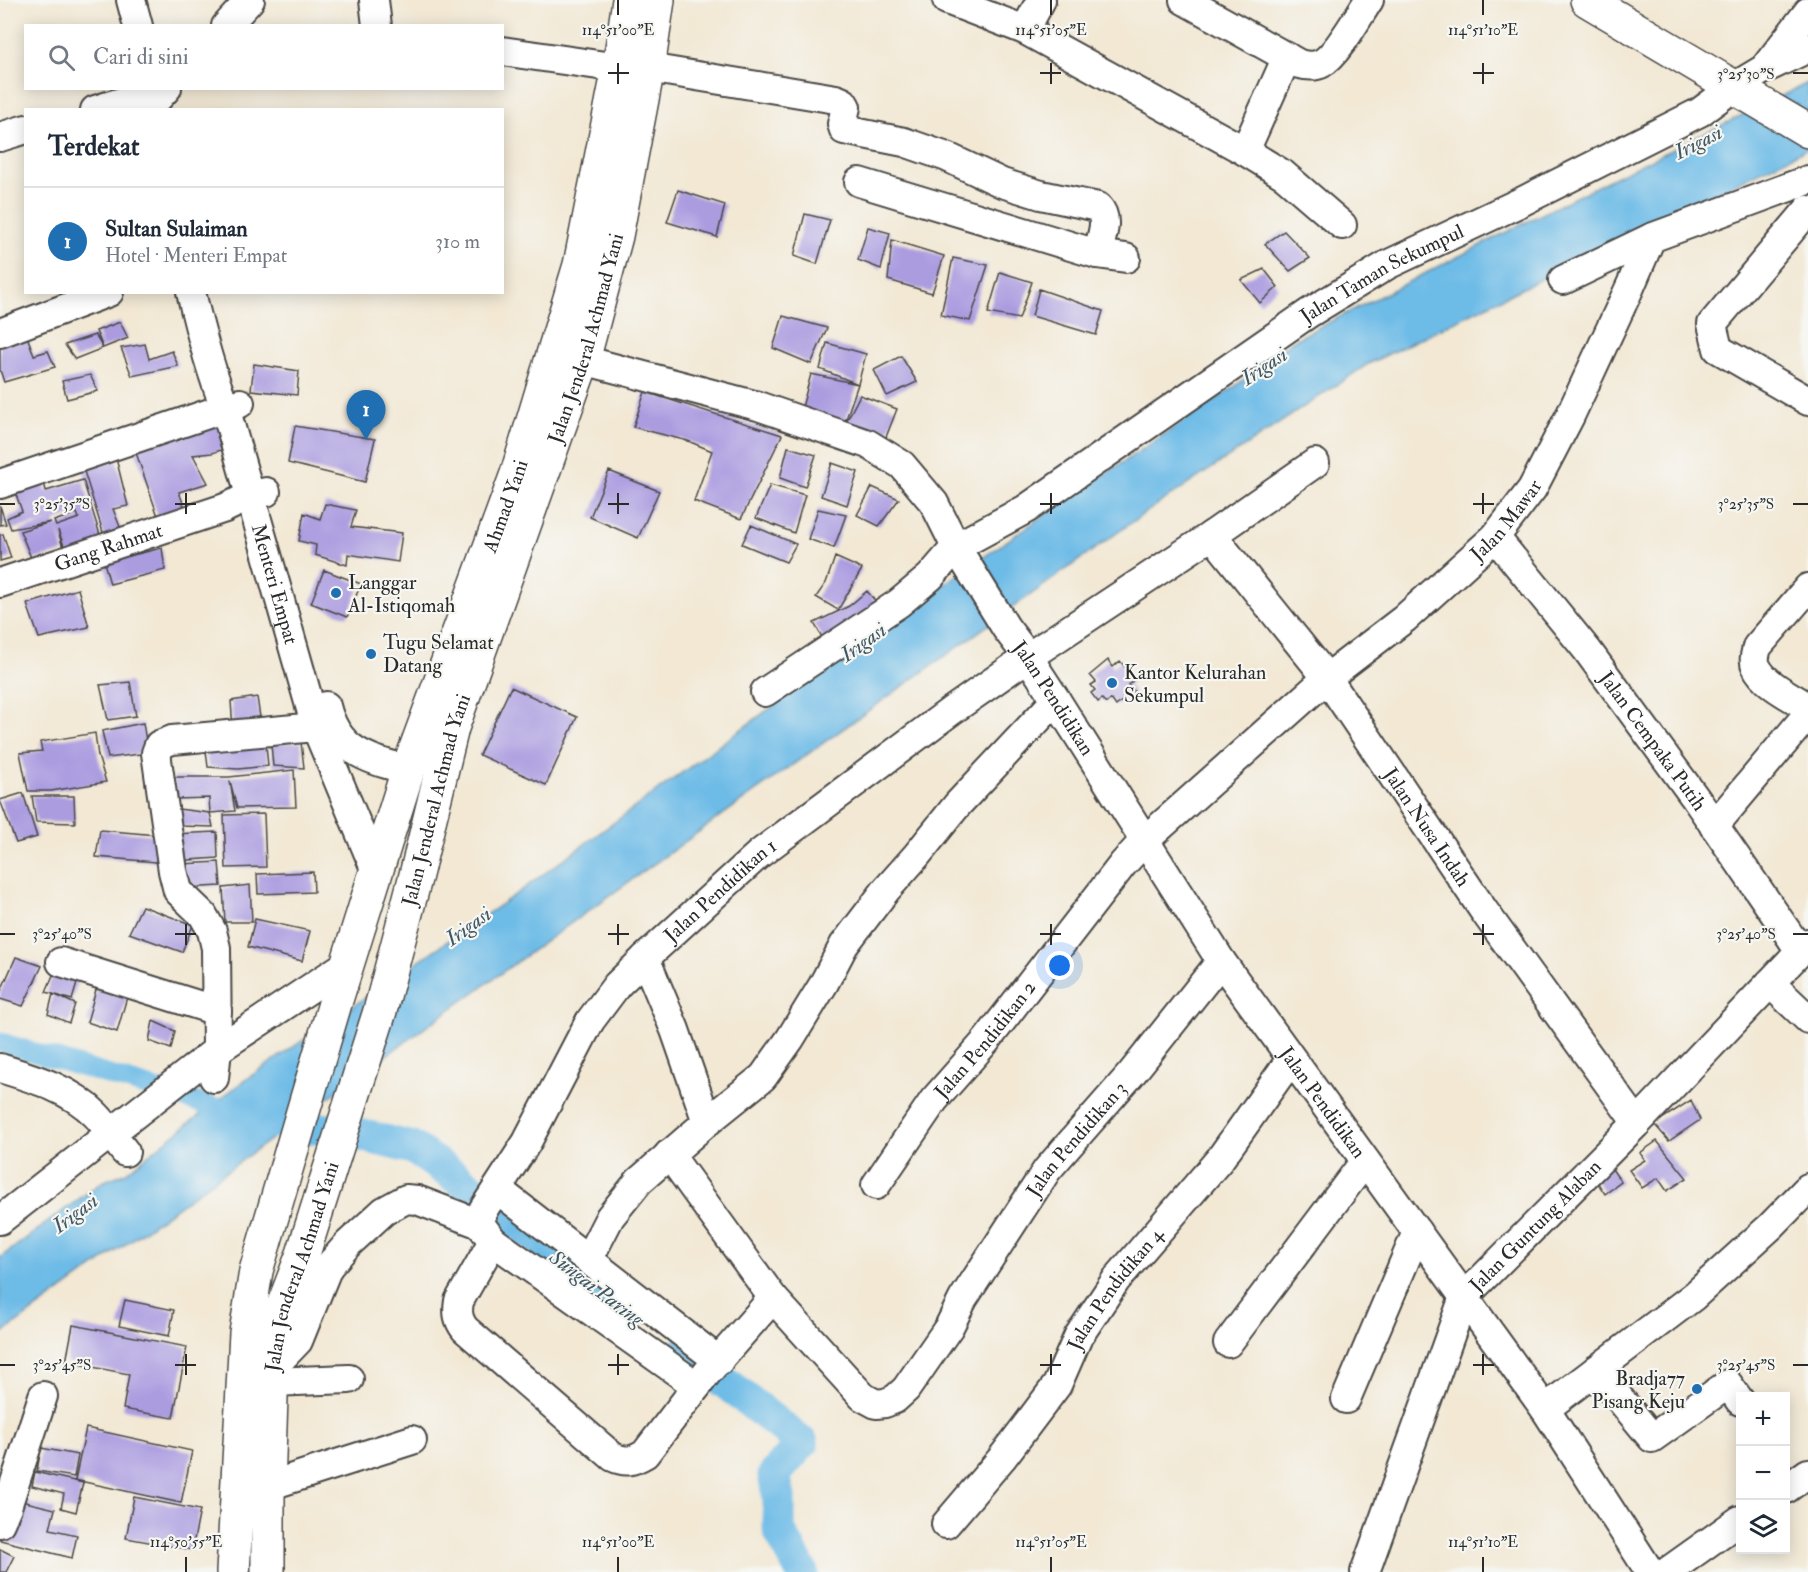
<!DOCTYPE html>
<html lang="id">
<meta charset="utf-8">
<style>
:root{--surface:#fff;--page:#f2f2f3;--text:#1f2937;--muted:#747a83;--line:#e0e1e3;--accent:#1f6fb2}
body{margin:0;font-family:"IM FELL Double Pica",serif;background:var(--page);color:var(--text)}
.controls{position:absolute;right:18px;bottom:18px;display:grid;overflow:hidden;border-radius:0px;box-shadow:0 3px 15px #0003}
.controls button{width:54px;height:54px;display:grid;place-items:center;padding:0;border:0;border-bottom:2px solid var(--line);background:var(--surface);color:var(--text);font:30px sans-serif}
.you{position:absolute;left:1060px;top:966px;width:21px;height:21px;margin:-15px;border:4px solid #fff;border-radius:50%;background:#1a73e8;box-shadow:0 0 0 9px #1a73e833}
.badge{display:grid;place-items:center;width:39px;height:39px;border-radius:50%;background:var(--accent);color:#fff;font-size:20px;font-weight:700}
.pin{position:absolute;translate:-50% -50px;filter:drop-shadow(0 2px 3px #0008)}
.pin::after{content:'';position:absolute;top:32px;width:21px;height:18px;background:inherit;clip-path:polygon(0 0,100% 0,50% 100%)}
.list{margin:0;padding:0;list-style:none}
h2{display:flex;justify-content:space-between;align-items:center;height:78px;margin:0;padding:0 24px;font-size:26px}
h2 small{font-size:20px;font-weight:400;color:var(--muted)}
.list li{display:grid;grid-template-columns:39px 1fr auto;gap:18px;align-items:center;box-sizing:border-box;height:108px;padding:0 24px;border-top:2px solid var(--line)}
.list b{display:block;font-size:22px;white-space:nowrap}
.list p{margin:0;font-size:20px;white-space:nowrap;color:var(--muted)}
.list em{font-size:20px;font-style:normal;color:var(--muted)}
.icon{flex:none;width:33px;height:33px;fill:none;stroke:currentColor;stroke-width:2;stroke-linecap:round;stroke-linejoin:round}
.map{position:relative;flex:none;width:1808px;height:1572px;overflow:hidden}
.search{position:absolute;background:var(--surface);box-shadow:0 3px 15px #0003;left:24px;top:24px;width:480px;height:66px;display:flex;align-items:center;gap:15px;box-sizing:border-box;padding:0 21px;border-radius:0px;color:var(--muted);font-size:22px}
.panel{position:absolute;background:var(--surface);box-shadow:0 3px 15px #0003;left:24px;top:108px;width:480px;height:186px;border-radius:0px}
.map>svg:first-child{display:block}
.water{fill:#6dbbe7;stroke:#4c7389;stroke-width:1.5}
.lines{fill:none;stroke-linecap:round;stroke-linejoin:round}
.canal{stroke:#6dbbe7;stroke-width:20}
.river{stroke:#6dbbe7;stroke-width:33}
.building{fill:#ab9ce0;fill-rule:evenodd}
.minor-casing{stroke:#494744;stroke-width:32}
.major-casing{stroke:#494744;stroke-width:36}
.highway-casing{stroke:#494744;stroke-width:36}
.minor{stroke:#fff;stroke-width:28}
.major{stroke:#fff;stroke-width:33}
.highway{stroke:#fff;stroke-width:33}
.ticks{fill:none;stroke:#2b2b2b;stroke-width:2}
.poi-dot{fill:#1f6fb2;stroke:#f6f6f2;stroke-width:2}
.labels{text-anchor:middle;stroke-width:4.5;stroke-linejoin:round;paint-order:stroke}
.street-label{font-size:20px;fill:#2b2b2b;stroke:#f6f6f2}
.poi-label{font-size:20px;fill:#2b2b2b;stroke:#f6f6f2;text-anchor:start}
.water-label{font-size:21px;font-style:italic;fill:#3f5663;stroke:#f6f6f2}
.ticks-label{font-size:15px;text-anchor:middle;fill:#2b2b2b;stroke:#f6f6f2;stroke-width:4.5;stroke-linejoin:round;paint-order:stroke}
</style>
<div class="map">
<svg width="1808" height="1572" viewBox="0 0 1808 1572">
<rect width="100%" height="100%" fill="#f6f6f2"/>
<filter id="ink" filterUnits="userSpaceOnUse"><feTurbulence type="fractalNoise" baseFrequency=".0167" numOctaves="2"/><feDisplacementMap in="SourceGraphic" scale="12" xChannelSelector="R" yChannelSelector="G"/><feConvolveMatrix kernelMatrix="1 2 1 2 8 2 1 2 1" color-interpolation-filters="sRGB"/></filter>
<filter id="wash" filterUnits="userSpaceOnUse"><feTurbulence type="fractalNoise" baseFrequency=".008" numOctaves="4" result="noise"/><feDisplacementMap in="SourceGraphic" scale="24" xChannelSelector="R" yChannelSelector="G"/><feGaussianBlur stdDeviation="1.35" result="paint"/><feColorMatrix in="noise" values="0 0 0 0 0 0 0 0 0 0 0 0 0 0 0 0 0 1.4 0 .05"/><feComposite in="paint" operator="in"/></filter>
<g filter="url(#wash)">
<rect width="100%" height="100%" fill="#f2e8d4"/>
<path class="water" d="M1808,83v65l-440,216 -223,149 -708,506 -437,316v-77l102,-76 23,-9 113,-88 281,-193 332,-243 186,-129 196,-132 59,-47 325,-165z"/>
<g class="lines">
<path class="canal" d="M0,1042l236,72"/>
<path class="river" d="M272,1121l88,14 53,13 37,25 182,138
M685,1351l117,92 -28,32 5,22v33l23,42"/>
</g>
<g id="blocks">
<path class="building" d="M678,190l47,15 -8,32 -50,-15z
M805,214l25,6 -13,44 -23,-8z
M868,227l22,6 -9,36 -23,-9z
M1284,231l26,27 -20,13 -25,-27z
M892,240l52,16 -12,37 -44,-13z
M953,258l35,7 -18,56 -29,-6z
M1264,269l14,18 -18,16 -19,-23z
M1000,272l32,10 -13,37 -31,-6z
M1039,289l64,22 -7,24 -64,-19z
M783,316l44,12 -16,36 -38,-16z
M120,322l8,16 -25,10 -7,-17z
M25,331l9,24 14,-4 7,16 -51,15 -4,-12v-29z
M95,335l8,13 -28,11 -10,-14z
M827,343l39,11 -8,30 -38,-15z
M145,344l4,15 23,-8 6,15 -46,10 -11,-28z
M901,356l16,26 -30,14 -13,-26z
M254,364l45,7 -2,24 -46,-5z
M811,374l47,10 -15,44 -42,-17z
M90,375l8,16 -31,8 -5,-18z
M645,392l137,43 -41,84 -47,-18 18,-50 -24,-10 -55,-14z
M860,395l37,14 -11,28 -41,-13z
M217,419l10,29 -15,5 -19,2 15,28 -29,9 8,22 -27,8 -26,-75z
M295,426l80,13 -10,43 -77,-19z
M788,447l28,8 -11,32 -25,-9z
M116,458l12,48 -15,3 11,28 -18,5 -23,-74z
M832,463l26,9 -11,33 -26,-9z
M609,471l50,20 -21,47 -48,-21z
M83,480l21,68 -36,8 -10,-26 6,22 -32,8 -12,-29 31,-9 -40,7 -4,-11 15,-7 -7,-19 29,-10 2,9zM77,513l2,5 -23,8 -2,-5z
M770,485l35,10 -11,38 -38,-15z
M872,487l27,12 -20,27 -22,-11z
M325,504l31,6 -5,17 51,6 -4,29 -50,-8 -1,11 -32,-10 1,-10 -17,-4 5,-28 16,6z
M0,506l6,18 -6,1z
M818,509l28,6 -12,33 -26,-9z
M751,525l45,19 -10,18 -44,-18z
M3,534l8,24 -11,3v-26z
M162,548l3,22 -55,14 -6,-22z
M835,557l27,12 -24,41 -22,-13 10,-14z
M324,570l37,14 -14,33 -36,-14z
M78,589l11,38 -50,11 -12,-34z
M867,591l15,18 -56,35 -12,-21 35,-17z
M1108,660l5,7 7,-6 15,18 -7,6 6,6 -18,15 -5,-7 -5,4 -4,-4 -4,3 -7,-9 4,-3 -4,-5 5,-3 -6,-7z
M130,682l6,34 -28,4 -8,-35z
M511,687l66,30 -31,68 -67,-30z
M257,697l5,34 -29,-1 -2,-29z
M143,723l5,30 -40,5 -6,-27z
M95,733l3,23 8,26 -55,9h-23l-8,-38 22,-2 -2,-9z
M301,742l3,26 -31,-2 -2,-22z
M266,745l2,21 -30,3 -30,-2 -2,-16z
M294,770l2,37 -59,1 -7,-27 5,30 -25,2 -1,-15 -33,1 -3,-22h56z
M23,793l14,44 -21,6 -16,-43z
M32,796h42l1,27 -39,-1z
M178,809l32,4 3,14 -33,-1z
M264,814l2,53 -40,1 -2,-53z
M100,830l57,5 -1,27 -60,-5z
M217,832l1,26 -43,3 -2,-27z
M219,862l2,24 -37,2 -2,-24z
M313,872l1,20 -56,2 -1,-20z
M250,885l2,37h-27l-2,-34z
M142,906l51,19 -11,27 -53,-19z
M255,919l55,12 -8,30 -54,-14z
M16,957l26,9 -19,40 -23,-7v-6z
M53,975l25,5 -6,20 -19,-6 22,10 -6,19 -21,-9 5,-20 -7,-2z
M97,986l30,11 -10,35 -30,-10z
M153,1021l22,10 -4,18 -22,-8z
M1691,1100l9,20 -31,21 -15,-17z
M1657,1141l30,37 -20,13 -9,-13 -16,10 -13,-18 16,-10 -5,-7z
M1610,1166l11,16 -16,12 -10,-15z
M125,1300l49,10 -5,26 -50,-10z
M73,1325l114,22 -14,71 -50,-9 6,-35 -63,-12z
M86,1428l106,23 -11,52 -106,-23z
M41,1448l37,7 -4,22 -37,-6z
M35,1472l48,11 -7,29 -15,-4 3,-14 -32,-8z
M134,1497l66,13 -8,40 -66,-12z
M13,1499l42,10 -5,20 27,6 -5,23 -72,-18 6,-25z
M0,1549l14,7 -8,16h-6z"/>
</g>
</g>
<g filter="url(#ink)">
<use href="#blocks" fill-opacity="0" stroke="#494744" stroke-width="1.5"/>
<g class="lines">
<defs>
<g id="minor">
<path d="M131,0l7,26"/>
<path d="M374,0l3,26"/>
<path d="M947,0l78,30 220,121 39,24 58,50"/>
<path d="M1184,0l115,64c8,2 16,3 23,-1 15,-8 37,-48 47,-63"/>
<path d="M226,26l24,-26"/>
<path d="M1025,30l16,-30"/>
<path d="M502,51l117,17"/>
<path d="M1767,65l41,-53"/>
<path d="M648,68l188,31 7,3 3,5 -4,17 2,6 60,12 43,15 55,26 39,12 57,12c12,12 3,31 -1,47"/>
<path d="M95,110l42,-13 21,1 9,-10"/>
<path d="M0,137l26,-8"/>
<path d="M1245,151l42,-94"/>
<path d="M859,182l238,72 29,4"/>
<path d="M1808,210l-96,114 6,25 90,52"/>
<path d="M1563,280l88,-42"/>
<path id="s1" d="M191,292c9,39 19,78 34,115l91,320 60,144"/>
<path d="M0,333l109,-41"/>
<path id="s2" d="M583,360l175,46 110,38 34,21 32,38 22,44 50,81 22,29 28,43 165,261 324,448 105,163"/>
<path d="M0,484l240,-81"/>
<path id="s3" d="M1212,535l115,143 157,233 153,212"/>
<path id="s4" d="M1495,537l92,113 109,149 105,153"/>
<path id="s5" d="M0,583l225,-75 25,-12 16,-4"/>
<path d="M1808,588l-51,59c-1,5 -4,13 -1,19 8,18 36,31 52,41"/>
<path id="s6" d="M765,692l134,-89 31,-26 26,-30 70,-38 283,-196 78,-48 136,-64 177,-89 34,-25 30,-18 44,-21"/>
<path d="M326,706c11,46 42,53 82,64"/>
<path d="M1714,826l94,-112"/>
<path d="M645,958l30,72 32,92"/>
<path d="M61,962l156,49"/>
<path d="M1770,983l38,36"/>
<path d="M0,1068c33,10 71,21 96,47 11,11 19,25 29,37"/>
<path d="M214,1078l3,-28 -1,-102 -4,-17 -9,-16 -25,-24 -5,-20 -17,-118 3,-8 13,-5 144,-13"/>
<path id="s7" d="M669,1154l104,144 90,99 13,7 9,-1 10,-4 11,-10 43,-62 14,-28 84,-129 85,-97 89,-112"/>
<path id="s8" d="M876,1185l58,-85 52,-59 137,-177 21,-23 183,-163 77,-59 91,-82 37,-48 38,-73 60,-129 21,-49 157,-58"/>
<path d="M497,1189l222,172"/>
<path d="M0,1220l217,-170 130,-86"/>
<path d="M480,1224l13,17 -34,60c-2,12 -1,19 6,28l148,128c13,6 20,4 32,-3l62,-81 66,-75"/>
<path d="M493,1241l204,145"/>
<path d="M589,1258l21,-41 29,-36 68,-59 56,-45 27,-38 33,-54 21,-40 42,-55 31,-35 41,-51 98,-104"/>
<path d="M1228,1343l137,-182"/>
<path id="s9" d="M272,1368l26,-27 30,-74 20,-23 36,-33 22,-12 11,1 63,24 3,-14 44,-68 63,-121 27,-36 28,-27 114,-104 192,-143 77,-54 184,-122 103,-72"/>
<path d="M1596,1370l56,68 76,-54 12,17"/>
<path d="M271,1382l78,-3"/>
<path d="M1346,1399l71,-167"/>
<path d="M1545,1409l149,-113 77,-70 37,-38"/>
<path d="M268,1486l144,-46"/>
<path d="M1786,1489l22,-16"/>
<path d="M0,1523l7,-16 36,-111"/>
<path id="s10" d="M946,1524l56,-66 55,-73 21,-48 38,-57 104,-121 71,-100"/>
<path id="s11" d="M1365,1572l99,-275 173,-174 171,-180"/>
<path d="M1667,1572l73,-52"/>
</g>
<path id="major" d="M1587,0l221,131"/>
<g id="highway">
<path id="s12" d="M233,1572l13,-239 10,-62 80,-271 72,-230 109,-296 63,-209 39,-197 10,-68"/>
<path id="s13" d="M268,1572v-86l4,-118 10,-59 21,-55 77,-243 36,-136 36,-147 131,-368 33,-124 32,-168 10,-68"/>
</g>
</defs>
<use href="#minor" class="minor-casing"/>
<use href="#major" class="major-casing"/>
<use href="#highway" class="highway-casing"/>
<use href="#minor" class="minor"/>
<use href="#major" class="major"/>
<use href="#highway" class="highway"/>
</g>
</g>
<path class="ticks" d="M618,0v15M1051,0v15M1483,0v15M618,63v21M1051,63v21M1483,63v21M608,73h21M1040,73h21M1473,73h21M1793,73h15M186,493v21M618,493v21M1051,493v21M1483,493v21M0,504h15M175,504h21M608,504h21M1040,504h21M1473,504h21M1793,504h15M186,924v21M618,924v21M1051,924v21M1483,924v21M0,934h15M175,934h21M608,934h21M1040,934h21M1473,934h21M1793,934h15M186,1354v21M618,1354v21M1051,1354v21M1483,1354v21M0,1365h15M175,1365h21M608,1365h21M1040,1365h21M1473,1365h21M1793,1365h15M186,1557v15M618,1557v15M1051,1557v15M1483,1557v15"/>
<g class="poi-dot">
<circle cx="336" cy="593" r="6"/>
<circle cx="371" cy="654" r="6"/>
<circle cx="1112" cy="683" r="6"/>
<circle cx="1697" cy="1389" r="6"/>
</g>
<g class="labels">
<g class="street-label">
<text dy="7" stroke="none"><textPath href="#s6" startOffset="748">Jalan Taman Sekumpul</textPath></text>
<text dy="7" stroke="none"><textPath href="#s13" startOffset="1282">Jalan Jenderal Achmad Yani</textPath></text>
<text dy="7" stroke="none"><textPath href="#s12" startOffset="1107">Ahmad Yani</textPath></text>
<text dy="7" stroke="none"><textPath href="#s8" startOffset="921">Jalan Mawar</textPath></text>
<text dy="7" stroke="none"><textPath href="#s5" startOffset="114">Gang Rahmat</textPath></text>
<text dy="7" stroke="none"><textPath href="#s1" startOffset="304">Menteri Empat</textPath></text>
<text dy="7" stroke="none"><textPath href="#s2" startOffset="616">Jalan Pendidikan</textPath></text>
<text dy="7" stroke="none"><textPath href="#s4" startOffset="258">Jalan Cempaka Putih</textPath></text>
<text dy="7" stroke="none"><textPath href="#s13" startOffset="796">Jalan Jenderal Achmad Yani</textPath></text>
<text dy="7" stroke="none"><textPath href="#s3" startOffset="363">Jalan Nusa Indah</textPath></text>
<text dy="7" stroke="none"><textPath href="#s9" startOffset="717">Jalan Pendidikan 1</textPath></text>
<text dy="7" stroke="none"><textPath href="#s8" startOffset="182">Jalan Pendidikan 2</textPath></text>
<text dy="7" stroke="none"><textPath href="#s2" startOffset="1102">Jalan Pendidikan</textPath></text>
<text dy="7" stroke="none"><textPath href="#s7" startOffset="664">Jalan Pendidikan 3</textPath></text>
<text dy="7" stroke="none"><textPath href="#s11" startOffset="393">Jalan Guntung Alaban</textPath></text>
<text dy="7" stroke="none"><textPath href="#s13" startOffset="310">Jalan Jenderal Achmad Yani</textPath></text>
<text dy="7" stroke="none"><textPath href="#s10" startOffset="291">Jalan Pendidikan 4</textPath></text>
</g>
<g class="poi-label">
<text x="348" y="589">Langgar<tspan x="348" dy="23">Al-Istiqomah</tspan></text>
<text x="383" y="649">Tugu Selamat<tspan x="383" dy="23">Datang</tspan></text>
<text x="1124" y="679">Kantor Kelurahan<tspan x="1124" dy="23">Sekumpul</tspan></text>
<text x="1685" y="1385" text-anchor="end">Bradja77<tspan x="1685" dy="23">Pisang Keju</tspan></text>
</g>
<g class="water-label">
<text transform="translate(1698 142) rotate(-27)" y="7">Irigasi</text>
<text transform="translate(1264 366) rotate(-34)" y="7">Irigasi</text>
<text transform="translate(863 642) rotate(-36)" y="7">Irigasi</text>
<text transform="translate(468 926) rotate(-36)" y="7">Irigasi</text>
<text transform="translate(75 1213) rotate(-37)" y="7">Irigasi</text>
<text transform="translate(597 1288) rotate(37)" y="7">Sungai Paring</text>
</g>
</g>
<g class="ticks-label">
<text x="618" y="35">114°51'00"E</text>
<text x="1051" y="35">114°51'05"E</text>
<text x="1483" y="35">114°51'10"E</text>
<text x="1746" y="79">3°25'30"S</text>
<text x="62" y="509">3°25'35"S</text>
<text x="1746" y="509">3°25'35"S</text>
<text x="62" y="939">3°25'40"S</text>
<text x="1746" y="939">3°25'40"S</text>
<text x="62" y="1370">3°25'45"S</text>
<text x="1746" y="1370">3°25'45"S</text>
<text x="186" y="1547">114°50'55"E</text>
<text x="618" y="1547">114°51'00"E</text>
<text x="1051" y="1547">114°51'05"E</text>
<text x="1483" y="1547">114°51'10"E</text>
</g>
</svg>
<div class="controls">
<button>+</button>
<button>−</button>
<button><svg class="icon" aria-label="layers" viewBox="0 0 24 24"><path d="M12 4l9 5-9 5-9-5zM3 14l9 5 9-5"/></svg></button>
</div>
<div class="you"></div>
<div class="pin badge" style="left:366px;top:440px">1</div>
<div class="search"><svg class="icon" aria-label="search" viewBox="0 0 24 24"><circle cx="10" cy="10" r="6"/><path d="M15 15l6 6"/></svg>Cari di sini</div>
<section class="panel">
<h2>Terdekat<small></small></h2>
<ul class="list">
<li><span class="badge">1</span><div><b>Sultan Sulaiman</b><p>Hotel · Menteri Empat</p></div><em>310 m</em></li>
</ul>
</section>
</div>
